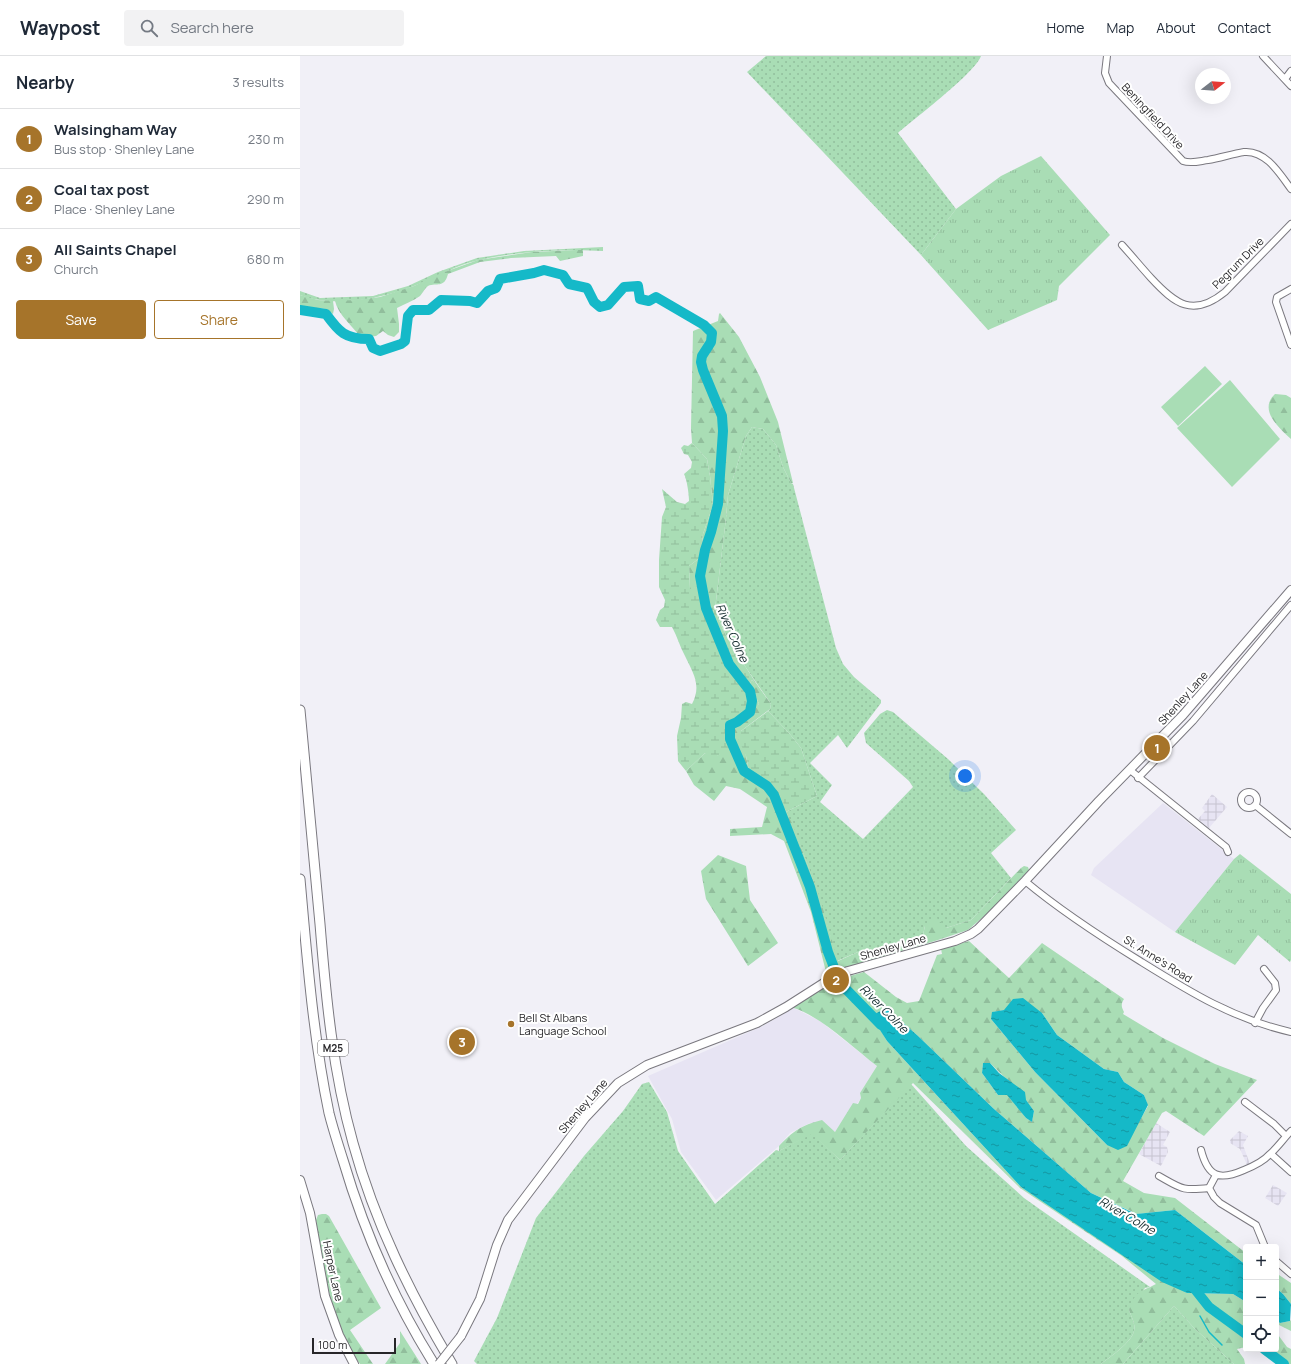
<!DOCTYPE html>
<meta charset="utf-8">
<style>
:root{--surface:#fff;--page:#f2f2f3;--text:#1f2937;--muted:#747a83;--line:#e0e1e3;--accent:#a6742a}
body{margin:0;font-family:Manrope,sans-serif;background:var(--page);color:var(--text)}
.controls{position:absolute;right:12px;bottom:12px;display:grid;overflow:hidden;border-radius:4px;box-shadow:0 4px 16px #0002}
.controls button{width:36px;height:36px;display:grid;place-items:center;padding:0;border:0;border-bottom:1px solid var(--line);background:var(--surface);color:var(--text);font:20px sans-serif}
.compass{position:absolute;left:895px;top:12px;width:36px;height:36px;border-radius:50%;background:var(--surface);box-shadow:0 4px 16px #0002;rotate:73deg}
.scale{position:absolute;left:12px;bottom:10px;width:84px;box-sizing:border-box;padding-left:4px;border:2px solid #272629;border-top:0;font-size:11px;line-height:14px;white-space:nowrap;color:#272629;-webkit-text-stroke:3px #fff;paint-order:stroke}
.you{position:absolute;left:665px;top:720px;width:14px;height:14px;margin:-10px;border:3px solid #fff;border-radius:50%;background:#1a73e8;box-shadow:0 0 0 6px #1a73e833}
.badge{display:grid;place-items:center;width:26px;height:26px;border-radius:50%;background:var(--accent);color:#fff;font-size:13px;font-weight:700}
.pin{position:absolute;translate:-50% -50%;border:2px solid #fff;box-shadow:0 1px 4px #0006}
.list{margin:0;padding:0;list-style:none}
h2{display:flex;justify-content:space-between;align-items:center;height:52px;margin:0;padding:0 16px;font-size:17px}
h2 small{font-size:13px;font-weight:400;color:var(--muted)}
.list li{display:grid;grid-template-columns:26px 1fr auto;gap:12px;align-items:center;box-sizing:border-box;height:60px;padding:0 16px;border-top:1px solid var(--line)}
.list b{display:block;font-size:15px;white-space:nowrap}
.list p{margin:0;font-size:13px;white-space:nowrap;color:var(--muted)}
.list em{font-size:13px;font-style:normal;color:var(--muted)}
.actions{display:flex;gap:8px;padding:12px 16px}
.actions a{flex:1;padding:9px 0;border:1px solid var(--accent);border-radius:4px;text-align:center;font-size:14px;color:var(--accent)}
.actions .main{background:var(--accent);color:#fff}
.icon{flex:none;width:22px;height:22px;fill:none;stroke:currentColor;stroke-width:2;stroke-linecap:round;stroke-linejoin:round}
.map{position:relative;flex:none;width:991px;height:1308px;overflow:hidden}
header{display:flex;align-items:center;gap:24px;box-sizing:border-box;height:56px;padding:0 20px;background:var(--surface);border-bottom:1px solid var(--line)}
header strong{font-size:19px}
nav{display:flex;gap:22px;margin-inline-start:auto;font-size:14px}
.search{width:280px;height:36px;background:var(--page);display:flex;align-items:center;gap:10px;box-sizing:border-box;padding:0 14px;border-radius:4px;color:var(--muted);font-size:15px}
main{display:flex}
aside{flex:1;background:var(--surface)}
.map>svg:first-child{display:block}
.built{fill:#e7e4f3}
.industrial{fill:url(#industrial-grid)}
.grass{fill:url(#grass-dots)}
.forest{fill:url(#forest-firs);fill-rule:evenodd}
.wetland{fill:url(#wetland-marsh)}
.park{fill:url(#park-tufts)}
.pitch{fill:#a9ddb5}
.water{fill:url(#water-ripples)}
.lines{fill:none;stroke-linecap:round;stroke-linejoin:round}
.stream{stroke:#15b9c8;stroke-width:1.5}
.river{stroke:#15b9c8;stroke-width:10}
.minor-casing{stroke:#7a787f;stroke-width:8}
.major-casing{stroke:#7a787f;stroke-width:10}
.highway-casing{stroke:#7a787f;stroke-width:11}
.minor{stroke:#fff;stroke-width:6}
.major{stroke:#fff;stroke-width:8}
.highway{stroke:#fff;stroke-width:9}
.major-bridge-casing{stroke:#7a787f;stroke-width:10;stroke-linecap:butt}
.major-bridge{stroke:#fff;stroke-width:8}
.poi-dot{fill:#a6742a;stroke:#fff;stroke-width:1.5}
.labels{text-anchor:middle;stroke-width:4;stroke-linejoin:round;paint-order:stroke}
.shield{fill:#fff;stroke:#686769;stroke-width:1}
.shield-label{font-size:10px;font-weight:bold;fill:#272629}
.street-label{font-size:11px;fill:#272629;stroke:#fff}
.poi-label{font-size:11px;fill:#272629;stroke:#fff;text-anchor:start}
.water-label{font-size:12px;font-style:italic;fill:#182f32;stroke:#fff}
</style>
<header>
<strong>Waypost</strong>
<div class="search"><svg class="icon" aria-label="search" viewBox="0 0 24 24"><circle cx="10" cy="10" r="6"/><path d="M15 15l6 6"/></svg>Search here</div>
<nav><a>Home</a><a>Map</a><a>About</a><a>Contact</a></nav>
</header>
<main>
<aside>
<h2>Nearby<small>3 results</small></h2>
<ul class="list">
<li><span class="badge">1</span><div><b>Walsingham Way</b><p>Bus stop · Shenley Lane</p></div><em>230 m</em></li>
<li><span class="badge">2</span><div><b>Coal tax post</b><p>Place · Shenley Lane</p></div><em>290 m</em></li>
<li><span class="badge">3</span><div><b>All Saints Chapel</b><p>Church</p></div><em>680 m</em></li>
</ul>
<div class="actions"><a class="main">Save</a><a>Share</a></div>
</aside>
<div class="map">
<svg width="991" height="1308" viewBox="0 0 991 1308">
<defs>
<pattern id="industrial-grid" width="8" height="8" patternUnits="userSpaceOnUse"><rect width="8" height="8" fill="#e7e4f3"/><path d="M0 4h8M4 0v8" fill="none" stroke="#c6c3d0"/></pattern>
<pattern id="grass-dots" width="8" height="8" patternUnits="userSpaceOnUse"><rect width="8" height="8" fill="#a9ddb5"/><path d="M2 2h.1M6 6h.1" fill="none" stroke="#91be9c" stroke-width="1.8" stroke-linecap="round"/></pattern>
<pattern id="forest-firs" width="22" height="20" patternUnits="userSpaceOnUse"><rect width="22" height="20" fill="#a9ddb5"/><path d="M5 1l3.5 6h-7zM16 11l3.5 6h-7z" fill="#91be9c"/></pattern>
<pattern id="wetland-marsh" width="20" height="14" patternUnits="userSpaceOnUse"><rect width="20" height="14" fill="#a9ddb5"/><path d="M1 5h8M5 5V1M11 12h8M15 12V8" fill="none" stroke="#91be9c"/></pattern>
<pattern id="park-tufts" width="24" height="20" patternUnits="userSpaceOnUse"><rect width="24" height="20" fill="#a9ddb5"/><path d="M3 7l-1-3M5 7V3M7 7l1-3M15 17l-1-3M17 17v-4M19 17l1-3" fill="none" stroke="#91be9c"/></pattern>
<pattern id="water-ripples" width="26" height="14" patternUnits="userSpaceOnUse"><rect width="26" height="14" fill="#15b9c8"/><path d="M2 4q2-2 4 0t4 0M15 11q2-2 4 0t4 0" fill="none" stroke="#1396a2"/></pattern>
</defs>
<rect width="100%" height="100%" fill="#f1f0f7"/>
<path class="built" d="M863,747l71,56 -59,73 -84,-57 3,-7z
M494,952l26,13 57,45 -17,27 1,5 -4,6h-4l-18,28 -25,-9 -20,10 -11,13 -63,54 -35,-48 -9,-33 -24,-43 115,-50z"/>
<path class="industrial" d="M912,738l15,13 -18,21 -11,-9 7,-8 -3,-3z
M856,1067l14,9 -7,13 4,2 1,5 -7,14 -22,-12z
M939,1075l9,5 -5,9 7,19 -3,1 -7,-16 -10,-6v-3z
M973,1129l14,8 -9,13 -13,-8z"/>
<path class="grass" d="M466,0h215c-5,16 -67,63 -83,77l58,76 -35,46 -174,-183z
M303,191v4c-38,-2 -86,0 -124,9 -23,5 -44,18 -65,26 -32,13 -81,22 -114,9v-4l20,7 53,-2 35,-10 30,-14 39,-14 47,-7z
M452,371l11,2 13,16 7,22 8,16 2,1 43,164 7,16 11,13 27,23v3l-34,45 -9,-13 -28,28 22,22 -12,17 43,37 50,-52 -4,-6 -43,-38 -2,-10 16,-19 7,-4 6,2 55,47 36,35 32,36 -25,23 20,25 -40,42 -25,8 -21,-2 -3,13 -37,11 -27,2 -21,9c-9,-36 -20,-71 -33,-106 -6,-15 -11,-29 -18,-43l31,-16 -16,-48 -12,-15 -21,-22 2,-2 1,-5c-18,-27 -47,-65 -56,-95l11,-91 2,-23 18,-59z
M349,1026l18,30 11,39 37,53 61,-54 3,1 33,-18 28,27 71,-76 55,62 58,52 126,89 -5,1 -16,22c2,6 7,14 5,21 -2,11 -24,26 -33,33h-624l-3,-3 23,-43 39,-100 48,-62 39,-45 19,-27z
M874,1250l21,23 39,35h-111z"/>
<path class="forest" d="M276,194h7v6l-23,5 -4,-5 -45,2 -31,4 -32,12c-4,15 -11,8 -20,12 -4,3 -5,7 -8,10 -7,5 -16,8 -23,12l2,16v8l-5,5 -6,-2 -5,-4 -7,5 -15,2c-8,-12 -23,-23 -26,-37l21,-1 24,-3 34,-11 25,-12 39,-14 54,-8z
M0,239l18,5 15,1 1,8 -1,5 -7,-5 -26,-3z
M420,257l19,24 21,40 18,45 15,61h-2l-8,-16 -7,-22 -13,-16 -11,-2 -6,9 -18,59 -2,23 -11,91 -5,4 -1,-4 -10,-14 4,-6v-5l-13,6 -1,-24 12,-9 2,-23 10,-29 -3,-29 -3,-17 -15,-16 -1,-15 2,-97 25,-10 1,-7z
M975,338l11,1 5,3v41c-12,-11 -33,-29 -16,-45z
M452,624l4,3 15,21 -1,5 -29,22 8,40 29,18 6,12 2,11 7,13 26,70 19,66 20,-9 27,-2 37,-11 3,-13 9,-11 12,13 25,-8 50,-52 3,-2 4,1 1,3 -39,41 -22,19 -33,11 -77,23 -31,12 -16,-64 -27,-71 -13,-7 -41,2v-7l32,-2 5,-20 -27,-18 -14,-3 -12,15 -20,-16 -8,-14 19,-18 12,3 8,-6 10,-4 -4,-19 17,-10 11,-13 -9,-21z
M418,799l28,11 4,34 28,43 -30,23 -42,-67 -5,-28z
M669,885l40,37 33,-35 82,56c-3,5 -3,7 0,13l-1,2 40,24 52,26 42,16 -53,56 -38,-25 -4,2 -39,68 21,12 31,5 71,55v12l-71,-55 -38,4 -46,-21 -97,-84 -77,-74 -31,-27 -14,8 15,25 134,146 166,106 46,1 13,8v45l-9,2 7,10 1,5h-11l-39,-35 -21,-23 -51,58h-22c9,-7 31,-22 33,-33 2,-7 -3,-15 -5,-21 7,-20 10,-17 27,-26l-34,-28 -102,-68 -107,-105 -73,77 -28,-26 -33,17v-5c14,-15 23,-21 43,-26l13,12 18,-29 5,1 3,-6 -1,-5 17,-27c-25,-19 -56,-50 -86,-59 23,-16 46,-28 73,-35l32,25 11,6 12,-2 18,-46 5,-1 -1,-5zM705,954l37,3 15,22 47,34 14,3 6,10 20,13 4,11 -8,14 -33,25 -72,-73 -44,-53 2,-7zM683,1007h7c6,6 12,12 19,18 9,9 17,20 25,30l-2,11 -6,-4 -19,-24 -9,1 -16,-22z
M22,1158h4l3,2 52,92 -31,22 23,34h-13c-30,-41 -36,-95 -44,-144l2,-5z
M976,1217l15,10v21l-8,-10 -7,-6z
M976,1264l4,3 10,-2 1,-1v11l-12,-6 -3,7 11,15 4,2v15h-11l-21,-15h17z
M100,1275l21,33h-36l15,-21z"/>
<path class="wetland" d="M392,387l15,16 3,17 3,29 -10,29 -2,23 -12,9 1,23 13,-5v5l-4,6 10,14 1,4 5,-4c8,27 26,50 41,74l-4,-3 -2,3 9,21c-6,11 -17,16 -28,23l4,19 -23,13 -7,-6 -19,18 -8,-10 -1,-25 4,-18 1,-14 4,-2 6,2c10,-19 1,-31 -7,-48 -5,-9 -8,-20 -13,-29h-12l-4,-7 4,-10 4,-3 1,-7 -6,-13v-27l3,-43 4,-10 -4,-18 15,13 8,2 4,-3c0,-7 -2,-21 -5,-27l7,-6 1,-6 -4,-7 -4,-1 -3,-6 3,-3 4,1z
M468,655l21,22 12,15 16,48 -31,16c-6,-26 -15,-28 -37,-41l-3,-15 -8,-18 3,-7z"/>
<path class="park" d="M741,100l69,79 -51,51 -2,14 -69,30 -67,-75 35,-46 45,-33z
M940,798l51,40v66l-1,2 -32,-27 -23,30 -60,-33 59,-73z"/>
<path class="pitch" d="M905,310l17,18 -44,42 -17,-19z
M930,324l50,59 -48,48 -55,-59z"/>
<path class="water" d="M723,942l19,15 15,22 47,34 14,3 6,10 20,13 4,10 -21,41 -9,4 -11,-5 -72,-73 -44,-53 1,-7 12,-2 9,-11z
M586,952l31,27 77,74 97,84 45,21 39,-4 71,55v37l-13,-8 -46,-1 -25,-11 -141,-95 -134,-146 -16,-25z
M683,1007h7l9,10 26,19 1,8 8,11 -2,11 -6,-4 -19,-23h-9l-16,-22z
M976,1232l7,6 8,10 -1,17 -10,2 -4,-3z"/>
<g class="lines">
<path class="stream" d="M900,1260l9,16 13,13"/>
<path class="river" d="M0,254l26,4c13,18 19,25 43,25l4,9 7,3 21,-7 4,-3 3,-25 5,-6h16l12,-10 29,1 7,2 11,-12 8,-3 4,-9 34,-6 10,-3 19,5 6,9 18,4 7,14 6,5 8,-2 16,-18 14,-1 2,13 9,2 7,-4 48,28 8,8 -1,9 -9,14 -1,6 2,8 19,46 1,15 -5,73 -7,28 -6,18 -5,26 6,32 23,56 21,27 2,10 -2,11 -13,10 -7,3v14l14,32 23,15 7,9 36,92 18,65 12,31 41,42
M890,1227l19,24 37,27
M964,1293l20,15"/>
<defs>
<path id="minor" d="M807,0l-2,17 4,10 74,78c8,3 17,0 25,-1 12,-2 24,-6 36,-8 22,-2 36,22 47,37
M963,0l28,30
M985,23l6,-8
M822,189c10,11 19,22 29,33 24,26 42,40 74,14l66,-68
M991,233l-14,8 -1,5 15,43
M830,714l96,77 2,5
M838,722l55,-57 98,-116
M941 744a8 8 0 1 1 16 0a8 8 0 1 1-16 0Z
M955,749l36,29
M725,825c36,30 76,56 115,80 50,31 93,58 151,71
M955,967l8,-15 13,-18 -1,-7 -11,-14
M945,1046l29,22 12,12
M901,1094c7,27 18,31 43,20 10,-4 19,-8 26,-16 8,-7 14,-16 21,-23
M971,1098l20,18
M859,1120c23,13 23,15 50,12l5,9 6,6 36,22 9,22
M909,1132l7,-13
M976,1205l15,13"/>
<path id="major" d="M0,1124l10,33 15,83 14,39 15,29
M161,1280l19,-37 17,-54 11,-25 77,-102 33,-35 29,-18 110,-42 29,-16 47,-30 15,-6 107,-30 16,-7 7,-5 47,-48 74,-80 84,-86 108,-125"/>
<path id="highway" d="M0,654c7,71 13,143 20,214 6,74 13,148 33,219 22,80 57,150 99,221
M0,823c7,78 13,157 29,234 4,16 9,31 14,47 21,71 51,140 91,204"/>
</defs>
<use href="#minor" class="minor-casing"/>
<use href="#major" class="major-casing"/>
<use href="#highway" class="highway-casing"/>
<use href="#minor" class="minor"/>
<use href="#major" class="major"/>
<use href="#highway" class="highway"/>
<defs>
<path id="major-bridge" d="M139,1308l22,-28"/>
</defs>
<use href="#major-bridge" class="major-bridge-casing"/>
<use href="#major-bridge" class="major-bridge"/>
</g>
<circle class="poi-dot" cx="211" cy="968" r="4"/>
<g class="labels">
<rect class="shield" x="18" y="984" width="30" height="16" rx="3"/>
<g class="shield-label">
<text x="33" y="996">M25</text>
</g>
<g class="street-label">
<text transform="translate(853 60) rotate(47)" y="4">Beningfield Drive</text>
<text transform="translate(938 207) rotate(-45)" y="4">Pegrum Drive</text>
<text transform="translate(883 642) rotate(-48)" y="4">Shenley Lane</text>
<text transform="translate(593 891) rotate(-16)" y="4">Shenley Lane</text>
<text transform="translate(858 903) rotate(32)" y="4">St. Anne's Road</text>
<text transform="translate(283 1050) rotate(-49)" y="4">Shenley Lane</text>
<text transform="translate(33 1215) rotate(78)" y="4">Harper Lane</text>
</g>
<g class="poi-label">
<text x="219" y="966">Bell St Albans<tspan x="219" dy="13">Language School</tspan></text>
</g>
<g class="water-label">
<text transform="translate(432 577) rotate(66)" y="4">River Colne</text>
<text transform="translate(584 953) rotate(45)" y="4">River Colne</text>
<text transform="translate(827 1160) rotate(30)" y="4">River Colne</text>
</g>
</g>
</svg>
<div class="controls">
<button>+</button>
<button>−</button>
<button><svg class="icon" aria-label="locate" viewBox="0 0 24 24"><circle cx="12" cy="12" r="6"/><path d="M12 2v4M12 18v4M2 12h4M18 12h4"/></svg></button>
</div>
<svg class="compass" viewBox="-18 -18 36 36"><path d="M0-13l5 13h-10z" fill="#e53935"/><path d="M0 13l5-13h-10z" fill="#747a83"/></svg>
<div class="scale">100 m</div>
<div class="you"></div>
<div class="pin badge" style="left:857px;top:692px">1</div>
<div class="pin badge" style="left:536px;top:924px">2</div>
<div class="pin badge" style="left:162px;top:986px">3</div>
</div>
</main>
